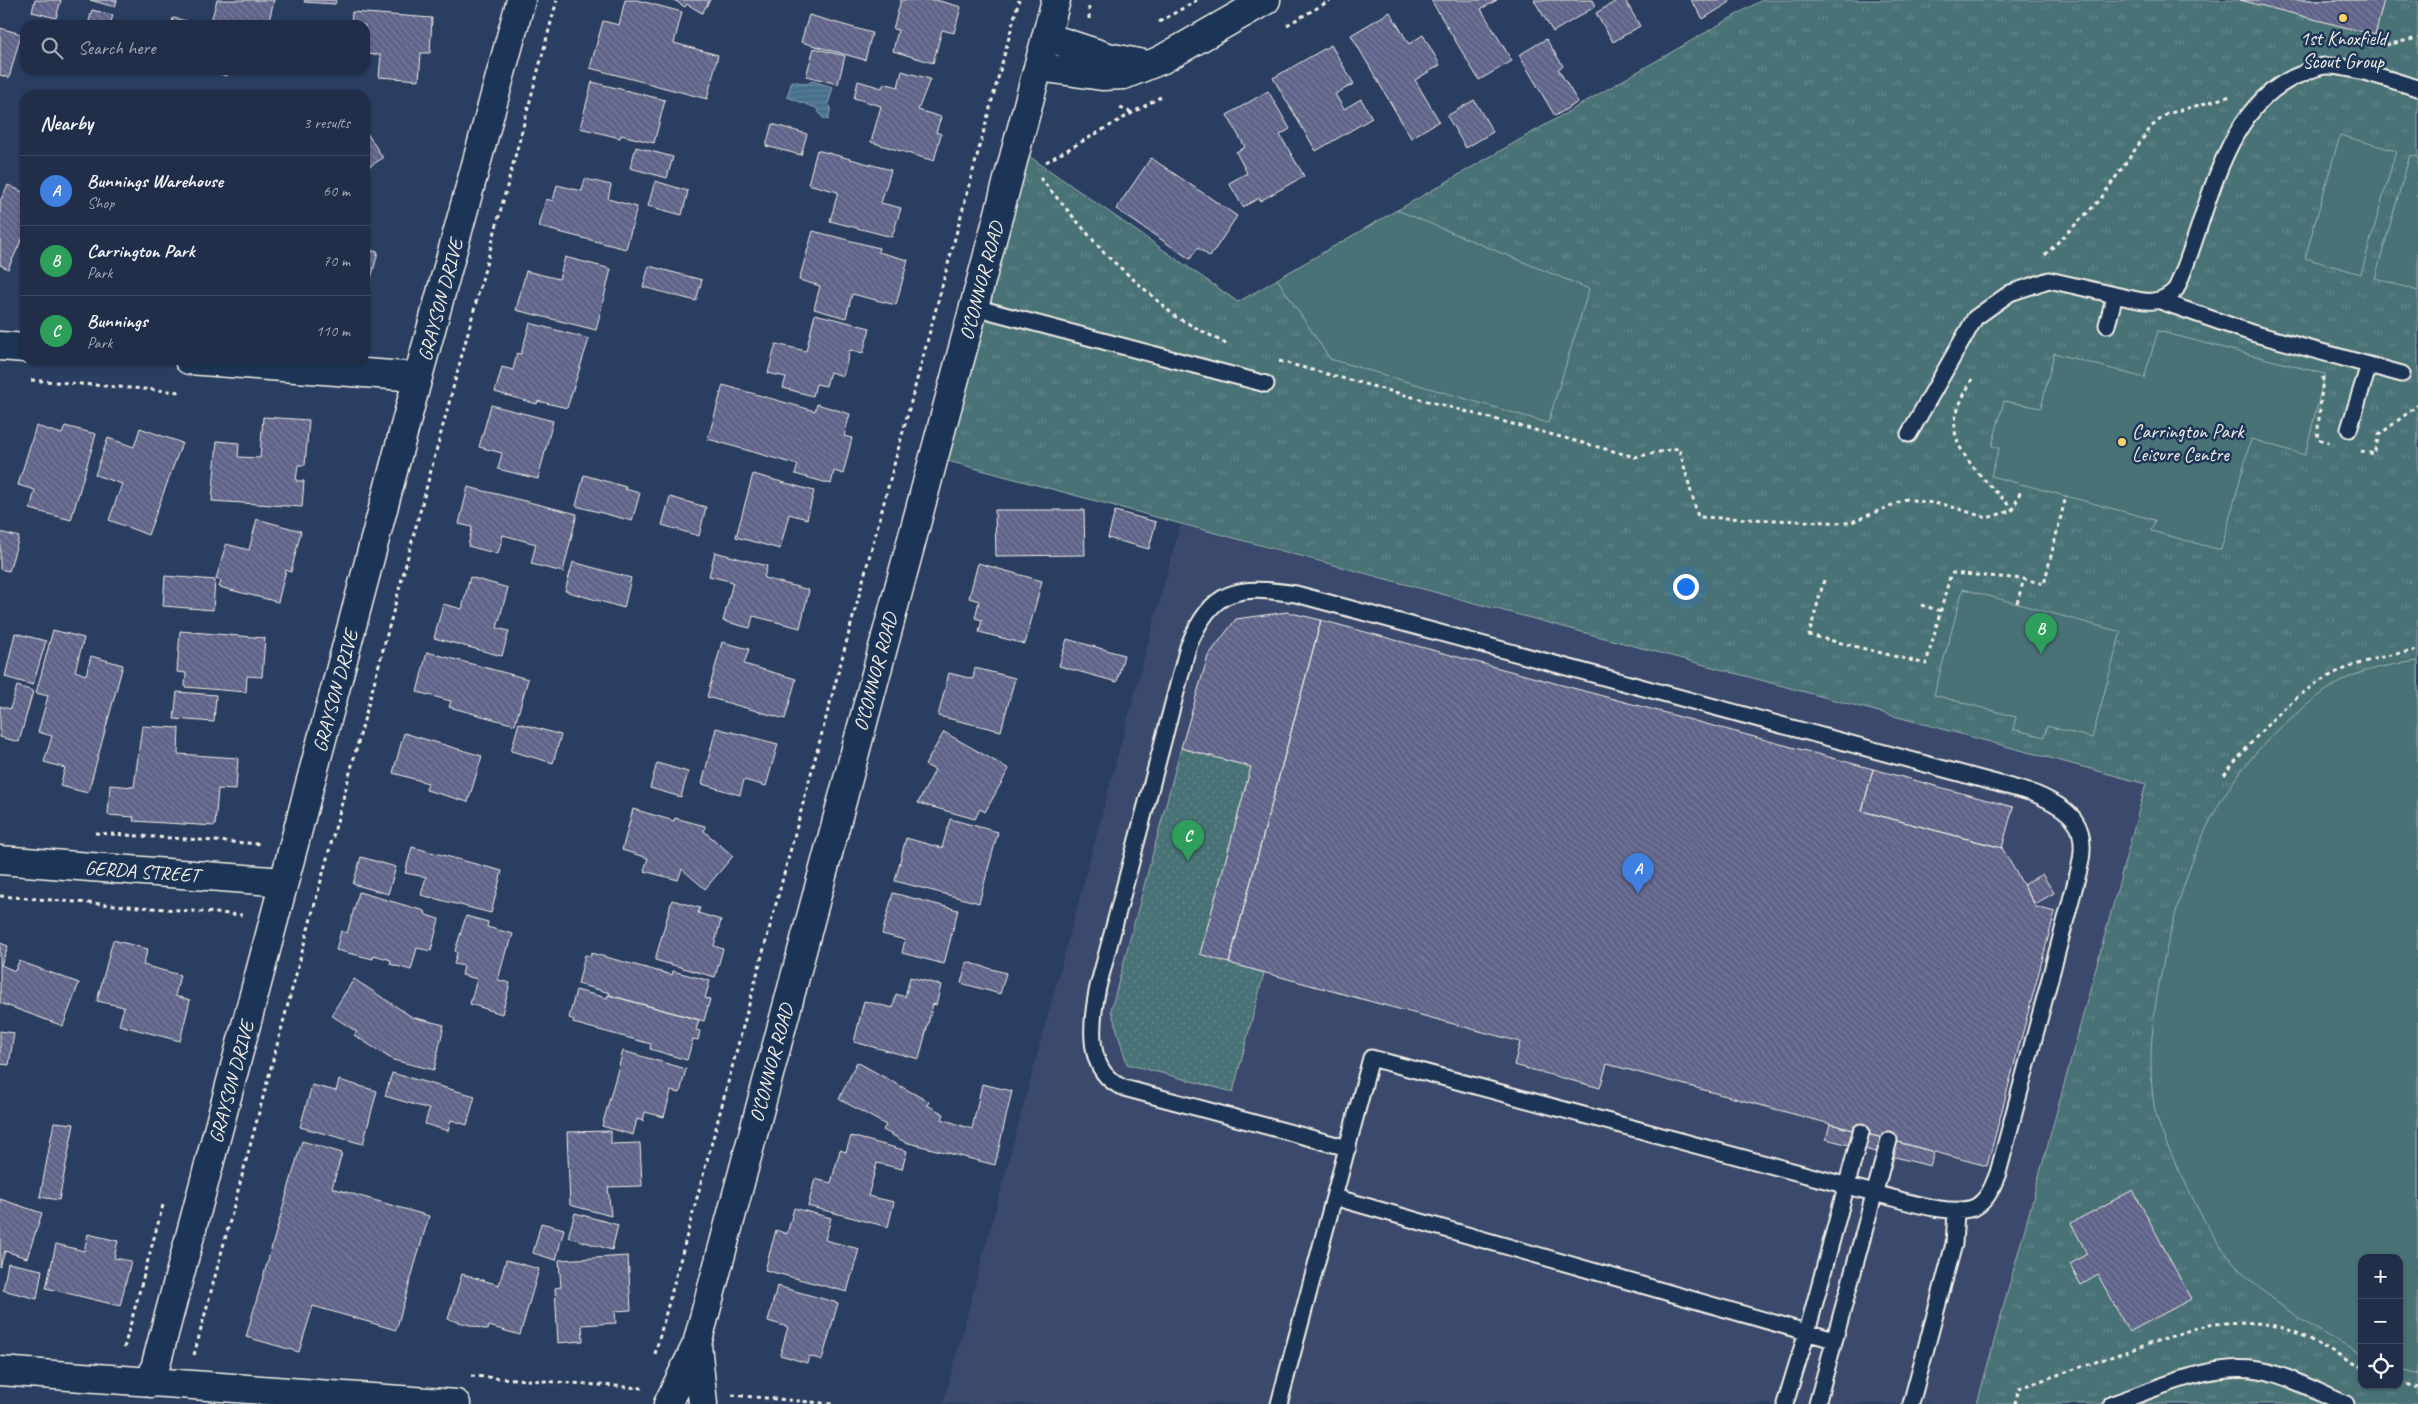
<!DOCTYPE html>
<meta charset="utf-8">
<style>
:root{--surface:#202e49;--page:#2d3a53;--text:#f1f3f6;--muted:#a2a8b4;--line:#3d4a61;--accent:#e797bd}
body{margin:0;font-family:Caveat,sans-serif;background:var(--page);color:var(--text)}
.controls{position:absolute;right:15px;bottom:15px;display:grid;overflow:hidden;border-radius:10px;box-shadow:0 1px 4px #0004}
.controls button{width:45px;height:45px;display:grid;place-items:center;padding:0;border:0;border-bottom:1px solid var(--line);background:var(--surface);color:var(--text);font:25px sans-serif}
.you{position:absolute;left:1685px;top:586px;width:18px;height:18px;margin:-12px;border:4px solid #fff;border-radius:50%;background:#1a73e8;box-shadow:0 0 0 8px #1a73e833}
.badge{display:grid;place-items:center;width:32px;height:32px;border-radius:50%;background:var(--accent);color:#fff;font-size:16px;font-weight:700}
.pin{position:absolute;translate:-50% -41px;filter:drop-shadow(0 1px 2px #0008)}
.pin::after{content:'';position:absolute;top:26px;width:18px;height:15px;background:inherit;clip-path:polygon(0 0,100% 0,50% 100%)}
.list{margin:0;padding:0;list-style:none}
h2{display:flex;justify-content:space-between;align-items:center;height:65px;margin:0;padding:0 20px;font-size:21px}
h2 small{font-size:16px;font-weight:400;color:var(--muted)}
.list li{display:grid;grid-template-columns:32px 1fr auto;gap:15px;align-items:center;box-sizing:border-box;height:70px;padding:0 20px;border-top:1px solid var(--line)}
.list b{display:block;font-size:19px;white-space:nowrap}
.list p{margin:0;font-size:16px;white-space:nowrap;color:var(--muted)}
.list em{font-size:16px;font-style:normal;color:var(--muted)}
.icon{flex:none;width:28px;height:28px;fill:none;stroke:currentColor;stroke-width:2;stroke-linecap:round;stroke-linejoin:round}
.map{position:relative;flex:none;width:2418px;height:1404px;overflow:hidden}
.search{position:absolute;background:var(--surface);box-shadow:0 1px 4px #0004;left:20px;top:20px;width:350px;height:55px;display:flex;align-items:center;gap:12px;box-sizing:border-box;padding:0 18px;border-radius:15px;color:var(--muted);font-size:19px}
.panel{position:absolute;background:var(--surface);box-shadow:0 1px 4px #0004;left:20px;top:90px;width:350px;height:275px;border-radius:15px}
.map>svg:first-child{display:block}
.built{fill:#3a496d}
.grass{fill:url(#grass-tufts);stroke:#9eb2af;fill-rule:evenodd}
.garden{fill:url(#garden-dots);stroke:#9eb2af}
.pitch{fill:#497276;stroke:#9eb2af}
.water{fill:url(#water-rules);stroke:#8ca3b1}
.building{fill:url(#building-back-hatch);stroke:#f4f1e8}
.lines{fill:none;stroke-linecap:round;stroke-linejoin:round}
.service-casing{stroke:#f4f1e8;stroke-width:19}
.minor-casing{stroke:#f4f1e8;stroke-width:31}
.path{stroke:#f4f1e8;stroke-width:3;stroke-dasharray:4 4;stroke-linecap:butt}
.service{stroke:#1d3557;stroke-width:15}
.minor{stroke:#1d3557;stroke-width:28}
.poi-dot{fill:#ffd166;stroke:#1d3557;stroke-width:2}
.labels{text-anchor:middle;stroke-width:5;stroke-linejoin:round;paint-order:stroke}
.poi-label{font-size:20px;fill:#f4f1e8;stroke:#1d3557}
.street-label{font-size:20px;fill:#f4f1e8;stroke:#1d3557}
</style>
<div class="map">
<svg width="2418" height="1404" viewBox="0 0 2418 1404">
<defs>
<pattern id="grass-tufts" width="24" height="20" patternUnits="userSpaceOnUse" patternTransform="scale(1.25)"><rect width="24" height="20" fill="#497276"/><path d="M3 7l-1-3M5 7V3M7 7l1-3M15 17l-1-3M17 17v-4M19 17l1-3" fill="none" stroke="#64878a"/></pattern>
<pattern id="garden-dots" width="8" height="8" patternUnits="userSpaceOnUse" patternTransform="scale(1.25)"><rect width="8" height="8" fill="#497276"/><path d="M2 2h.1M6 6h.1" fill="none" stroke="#64878a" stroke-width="1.8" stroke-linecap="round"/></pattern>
<pattern id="water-rules" width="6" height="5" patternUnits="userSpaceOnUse" patternTransform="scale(1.25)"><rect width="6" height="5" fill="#466f8d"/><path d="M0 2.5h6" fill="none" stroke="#61849d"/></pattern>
<pattern id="building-back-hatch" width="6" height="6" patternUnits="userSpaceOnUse" patternTransform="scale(1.25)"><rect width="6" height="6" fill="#606489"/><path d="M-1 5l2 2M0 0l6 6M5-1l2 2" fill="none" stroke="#777b9a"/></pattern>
</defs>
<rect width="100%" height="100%" fill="#2a3e61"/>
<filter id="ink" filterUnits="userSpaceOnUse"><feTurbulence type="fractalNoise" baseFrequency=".02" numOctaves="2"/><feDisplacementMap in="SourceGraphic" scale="10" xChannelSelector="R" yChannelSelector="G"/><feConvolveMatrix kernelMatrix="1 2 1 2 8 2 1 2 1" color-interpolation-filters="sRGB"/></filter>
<g filter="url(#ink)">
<path class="built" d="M1180,525l966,259 -169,620h-1034z"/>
<path class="grass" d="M1762,0h656v1404h-441l169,-620 -1213,-327 83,-310 222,155zM2362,1258h37v127h-37z"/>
<path class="garden" d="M1181,748l70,19 -51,187 64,19 -31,119 -106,-28 -16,-54z"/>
<path class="pitch" d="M2340,135l56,16 -35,123 -56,-16z
M2410,155l8,2v134l-43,-13z
M1397,210l192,79 -41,134 -218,-64 -53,-80z
M2158,331l167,43 -20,81 -54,-16 -30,111 -70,-19 4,-11 -164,-44 8,-28 -7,-2 12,-45 37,7 13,-55 90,25z
M1963,589l158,43 -29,106 -45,-12 -3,11 -31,-8 3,-12 -82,-22z
M2418,661v713l-19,-6v-110h-37v95c-53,-25 -109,-61 -143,-109 -16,-22 -27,-48 -39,-72 -10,-21 -22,-44 -26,-67 -8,-51 1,-108 13,-158 23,-95 51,-168 129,-233 19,-16 40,-33 64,-41 19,-7 39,-9 58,-12z"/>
<path class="water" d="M792,81l15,3 5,-3 21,6 -5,17 3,3 -3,13 -5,-2 -7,-10 -29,-11z"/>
<path class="building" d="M35,0h26l-5,18 -24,-6z
M90,0h27l-2,7z
M217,0h57l-6,25h-58z
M305,0h31l-1,4 -31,-2z
M625,0h12l45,12 -8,31 44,12 -11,44 -117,-31 13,-47 16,4z
M674,0h36l-8,13 -15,-9 -2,3z
M901,0h35l25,7 -7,26 -12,-3 -9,33 -40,-12 5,-21 -5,-1z
M1431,0h66l-16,9 31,52 -33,19z
M1534,0h59l3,6 -43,26z
M1618,0h7l15,26 -27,16 -17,-29z
M1691,0h38l1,2 -27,17z
M2240,0h144l-9,35z
M92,10l21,5 -3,10h-22z
M352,12l80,6 -2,35h-9l-2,27 -40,-3 2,-22 -16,-1v-29h-14z
M1390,12l19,32 14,-9 17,30 -25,15 24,41 -28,17 -60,-103z
M809,15l63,18 -7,27 -64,-18z
M173,18l19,4v3h-20z
M0,28l21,6 -12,44 -9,-3z
M1546,39l17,27 -5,3 20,33 -23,14 -36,-61z
M1331,45l23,39 -19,10 9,15 17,-10 11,19 -56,33 -43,-73z
M814,48l31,8 -7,28 -32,-8z
M205,70h23l-1,6z
M902,71l28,8 -12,31 23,7 -5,15 5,2 -7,27 -63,-19 10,-36 -27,-8 4,-17 24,7 2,-5 14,4z
M592,82l73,18 -11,43 -33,-8 -1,3 -40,-10z
M1268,91l22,38 -10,6 24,41 -44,25 -1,-3 -16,9 -14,-24 18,-10 -11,-21 9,-5 -18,-32z
M1474,100l19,32 -27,16 -19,-32z
M772,124l35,10 -6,21 -35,-9z
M365,130l18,28 -18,11z
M636,147l37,10 -6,21 -37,-10z
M817,150l74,20 -10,33 20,5 -9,29 -62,-16 8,-29 -30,-8z
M1151,158l86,58 -27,41 -12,-9 -8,11 -74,-50z
M585,179l26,6 -3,14 29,8 -11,42 -87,-22 7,-28 7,2 4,-16 25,6z
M655,181l33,10 -6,24 -34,-9z
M8,185l17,8v48l-3,-2 -14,30 -8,-4v-64z
M813,231l66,17 -1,4 30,8 -12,45 -44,-11 -6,24 -32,-9 6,-23 -21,-6z
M365,249l13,3 -11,42 -2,-1z
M565,257l46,12 -15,61 -80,-20 10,-39 33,8z
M649,266l53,14 -6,21 -53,-14z
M815,314l55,14 -7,25 -13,-3 -7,26 -13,-4 -4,14 -10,-2 -3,12 -30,-8 3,-11 -18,-4 8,-29 30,7z
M530,323l59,16 -22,69 -29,-7 -1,3 -42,-12 7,-25 11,3 4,-17 4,1z
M723,385l92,26 2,-7 33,10 -6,22 8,2 -9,36 -9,-3 -3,13 -36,-10 3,-9 -90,-26z
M491,405l62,16 -15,58 -40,-10 4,-16 -23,-6z
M263,417l46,3 -4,45h-7l-2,16h8l-2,26 -90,-6 5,-60 22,2 -1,14 22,1z
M36,426l26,8 3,-8 31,8 -25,86 -41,-11 5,-19 -17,-5z
M140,428l42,15 -34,92 -39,-15 13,-36 -27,-9 13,-37 26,9z
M753,474l61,17 -7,28 -18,-5 -9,35 -44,-12z
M584,475l42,12 -1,2 15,4 -8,28 -56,-15z
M468,487l109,27 -14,58 -32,-8 5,-20 -33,-9 -5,19 -30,-8 4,-19 -13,-3z
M670,497l36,10 -7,29 -37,-11z
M995,510h89l1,45 -89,1z
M1115,511l41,11 -7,27 -41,-11z
M257,519l44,12 -10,41 -5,-2 -8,32 -59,-15 2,-6 -5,-2 10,-35 23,6z
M0,532l19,5 -10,34 -9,-2z
M715,552l52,14 -3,12 45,12 -9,38 -47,-12 -3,12 -27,-7 10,-39 -24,-6z
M573,562l58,16 -7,30 -59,-17z
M978,563l64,18 -17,63 -46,-12 3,-12 -7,-2 4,-17 -10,-3z
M165,576l50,4 -2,30 -50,-4z
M470,577l38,11 -11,40 12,3 -7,25 -68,-18 9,-34 19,5z
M1287,612l34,8 -92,343 -29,-9 51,-187 -70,-19 27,-92 28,-37z
M1321,620l552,149 -11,42 140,37 34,59 19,5 -68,254 -380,-102 -7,24 -86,-23 6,-23 -291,-79z
M53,630l31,8 -9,33 11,4 5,-19 32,9 -35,128 -28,-7 5,-18 -21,-6 8,-26 -14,-4 10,-36 -12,-3z
M180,631l85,7 -3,39 -15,-1 -1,16 -61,-5 1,-14 -9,-1z
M15,633l31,8 -13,44 -28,-8z
M1067,639l57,16 -7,27 -58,-16z
M722,642l27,7 -5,15 52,15 -11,40 -78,-22z
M427,652l101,27 -13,46 -66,-18 2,-6 -34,-9z
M975,668l40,10 -14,53 -63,-15 11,-43 24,6z
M17,686l16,5 -14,51 -19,-5v-31l10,3z
M177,692l39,3 -2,27 -40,-3z
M519,723l42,12 -8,28 -42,-12z
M142,726l37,2 -1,26 60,4 -2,32 -18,-1 -3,37 -82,-5 1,-4 -26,-2 2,-30 24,2z
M716,728l62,16 -12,42 -22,-6 -4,15 -38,-11z
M944,732l65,37 -24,43 -5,-3 -5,10 -57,-16 17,-33 -10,-5z
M404,733l78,23 -14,46 -42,-12 2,-7 -35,-10z
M657,763l31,9 -7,25 -31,-9z
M1873,769l140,38 -11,41 -140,-37z
M633,809l41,12 1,-3 30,8 -1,5 29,25 -28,33 -23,-20 -4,11 -34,-9 4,-13 -26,-8z
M950,819l48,13 -19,71 -84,-22 11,-43 36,10z
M412,847l90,24 -11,42 -70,-18 5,-18 -21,-4z
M361,857l35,10 -8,27 -35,-10z
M2042,874l12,19 -19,11 -12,-19z
M359,892l66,19 1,4 13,4 -8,32 -14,-3 -6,22 -21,-6 1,-4 -17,-5 -1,4 -37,-9 5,-19 6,2z
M893,893l65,17 -14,54 -42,-11 3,-13 -23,-6z
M672,900l28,8 -2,5 23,7 -7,26 9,3 -8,28 -60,-17z
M466,916l22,6 -1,5 26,7 -4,13h-2l-9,33 12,3 -8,31 -32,-10 7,-25 -15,-4 2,-9 -10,-2 3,-11 -2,-2z
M113,940l35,9 -5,16 37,10 -5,21 15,4 -10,41 -61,-16 5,-18 -27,-6z
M0,943l8,3 -7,19 14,6 4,-10 60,22 -16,43 -63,-23z
M591,953l81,22 1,-4 37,10 -5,17 5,1 -6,22 -95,-26 1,-2 -32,-9 7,-29 6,1z
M967,962l39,11 -6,21 -39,-11z
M910,977l31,8 -5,20 -3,-1 -14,55 -65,-17 10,-41 29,7 3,-14 9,3z
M354,979l58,38 32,8 -10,45 -41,-10 -39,-25 3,-3 -26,-17z
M576,990l31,8 1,-3 91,25 -3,10 4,1 -2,9 -5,-1 -6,21 -37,-11 1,-5 -78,-21 1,-3 -5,-2z
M0,1031l14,2 -5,32 -9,-1z
M623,1051l63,18 -6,24 -9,-2 -7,26 -19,-5 -2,9 -6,-2 -4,16 -31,-9z
M857,1062l72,40 -2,3 17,9 -2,5 30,10 10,-45 30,7 -17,74 -90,-23 -22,-12 3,-5 -47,-26z
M392,1073l83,23 -8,29 -16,-5 -3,11 -23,-7 4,-15 -44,-13z
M339,1080l38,11 -14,53 -63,-17 12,-42 24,6z
M54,1122l20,2 -15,76 -19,-3z
M1830,1124l104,28 -4,14 -104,-27z
M611,1131v13l29,-1 2,43 -34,1 3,29 -41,-11 -3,-73z
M851,1136l56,15 -5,18 -25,-6 -9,33 26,6 -6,25 -80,-21 7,-27 16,4 9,-33 6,2z
M302,1141l40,12 -10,35 97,28 -33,114 -83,-24 -14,46 -53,-15z
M2133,1190l58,109 -62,33 -31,-57 -17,10 -11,-21 17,-10 -16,-31z
M0,1199l42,14 -15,45 -22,-7 -5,16z
M794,1208l37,10 -6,22 34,9 -12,43 -82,-22 11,-40 11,4z
M575,1213l43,12 -6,25 -44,-13z
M541,1223l23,6 -8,31 -23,-7z
M88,1234l30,7 -4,17 17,3 -11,45 -74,-18 10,-44 28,7z
M628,1256l3,54 -16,1 1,12 -34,2 1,16 -25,2 -3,-55 6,-1 -2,-27z
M506,1260l33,9 -19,66 -31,-9 -1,4 -40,-11 14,-45 37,11z
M8,1263l34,7 -5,29 -34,-9z
M777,1286l61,17 -16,57 -13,-4 -2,7 -27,-8 8,-28 -20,-6z"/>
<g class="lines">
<defs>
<path id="service" d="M2160,301l92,32 150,41
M974,307l292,77
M2107,325l8,-30c24,5 42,14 61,-6 33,-71 44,-186 128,-216 6,-3 14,-6 21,-7 25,-1 68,15 93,22
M2349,429l20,-64
M1909,434l66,-116 35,-25 39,-13 66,15
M1334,1197l500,143
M1279,1404l92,-346 503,135c25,6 81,26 103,13 12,-8 16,-21 21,-33l81,-303c11,-45 -6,-60 -46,-77l-737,-199c-59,-9 -84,-6 -108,53l-90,340c-7,34 -14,85 26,101l224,60
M1785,1404l22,-72 54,-200
M1817,1404l72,-264
M1911,1404l43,-160 2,-32
M2112,1404c51,-17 109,-48 163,-30 24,7 47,20 71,30"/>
<path id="minor" d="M1047,37l61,20 35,7
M1039,67l63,9 22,-1 37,-15 105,-60
M0,346l25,2
M189,360l229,17
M0,860l284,22
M697,1344l6,60
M0,1371l456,33
M151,1383l267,-1006 103,-377
M668,1404l29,-60 359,-1344"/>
</defs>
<use href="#service" class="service-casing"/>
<use href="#minor" class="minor-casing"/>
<path class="path" d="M1089,19v-16
M1159,22l38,-22
M1287,25l44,-25
M2370,46l16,-1 32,-7
M1120,108l13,5
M1046,162l118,-67
M1040,178l66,77 70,62 54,29
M2045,255l54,-54 52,-74 16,-13 64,-18
M1279,361l356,96 44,-9 19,69 152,6 56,-24 40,6 41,13 26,-8 8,-20
M2323,377l-6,62 12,3
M1972,379c-7,15 -19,33 -17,51 2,28 40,59 58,80
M31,380l150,12
M2361,451l13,3 5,-19 39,-30
M1824,580l-15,55 117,29 25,-91 73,6 20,5 22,-88
M2017,603l7,-24
M1921,605l20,6
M2224,775c34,-41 72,-88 123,-107 23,-9 47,-14 71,-18
M95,833l166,11
M0,896l242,19
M124,1348l39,-143
M655,1354l364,-1354
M194,1355l363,-1355
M471,1376l171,12
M2399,1382l19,6
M732,1395l101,9
M2015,1404l4,-16 180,-61c33,-7 67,-7 98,6 22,10 42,25 65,34"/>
<use href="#service" class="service"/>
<use href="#minor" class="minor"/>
</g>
</g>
<g class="poi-dot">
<circle cx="2343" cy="18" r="5"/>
<circle cx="2122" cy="442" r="5"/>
</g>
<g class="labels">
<g class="poi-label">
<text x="2343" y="45">1st Knoxfield<tspan x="2343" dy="23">Scout Group</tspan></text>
<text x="2132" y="438" text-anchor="start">Carrington Park<tspan x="2132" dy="23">Leisure Centre</tspan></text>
</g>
<g class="street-label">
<text transform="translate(981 281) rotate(-75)" y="7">O'CONNOR ROAD</text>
<text transform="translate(440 300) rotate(-75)" y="7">GRAYSON DRIVE</text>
<text transform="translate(875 672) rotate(-75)" y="7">O'CONNOR ROAD</text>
<text transform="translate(335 691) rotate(-75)" y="7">GRAYSON DRIVE</text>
<text transform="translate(142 871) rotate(4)" y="7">GERDA STREET</text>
<text transform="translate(771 1063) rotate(-75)" y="7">O'CONNOR ROAD</text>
<text transform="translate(231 1082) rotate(-75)" y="7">GRAYSON DRIVE</text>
</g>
</g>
</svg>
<div class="controls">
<button>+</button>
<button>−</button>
<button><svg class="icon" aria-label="locate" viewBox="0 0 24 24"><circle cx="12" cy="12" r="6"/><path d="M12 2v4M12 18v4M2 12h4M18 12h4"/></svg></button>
</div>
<div class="you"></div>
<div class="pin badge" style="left:1638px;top:894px;background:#3f7fe0">A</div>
<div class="pin badge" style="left:2041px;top:654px;background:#2e9e5b">B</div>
<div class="pin badge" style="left:1188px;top:861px;background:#2e9e5b">C</div>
<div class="search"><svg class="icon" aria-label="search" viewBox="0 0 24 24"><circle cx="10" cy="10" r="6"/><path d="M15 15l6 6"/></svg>Search here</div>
<section class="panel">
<h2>Nearby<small>3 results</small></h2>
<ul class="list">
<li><span class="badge" style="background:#3f7fe0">A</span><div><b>Bunnings Warehouse</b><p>Shop</p></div><em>60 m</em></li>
<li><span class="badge" style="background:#2e9e5b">B</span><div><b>Carrington Park</b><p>Park</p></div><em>70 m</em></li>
<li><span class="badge" style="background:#2e9e5b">C</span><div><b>Bunnings</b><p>Park</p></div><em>110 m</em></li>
</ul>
</section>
</div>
